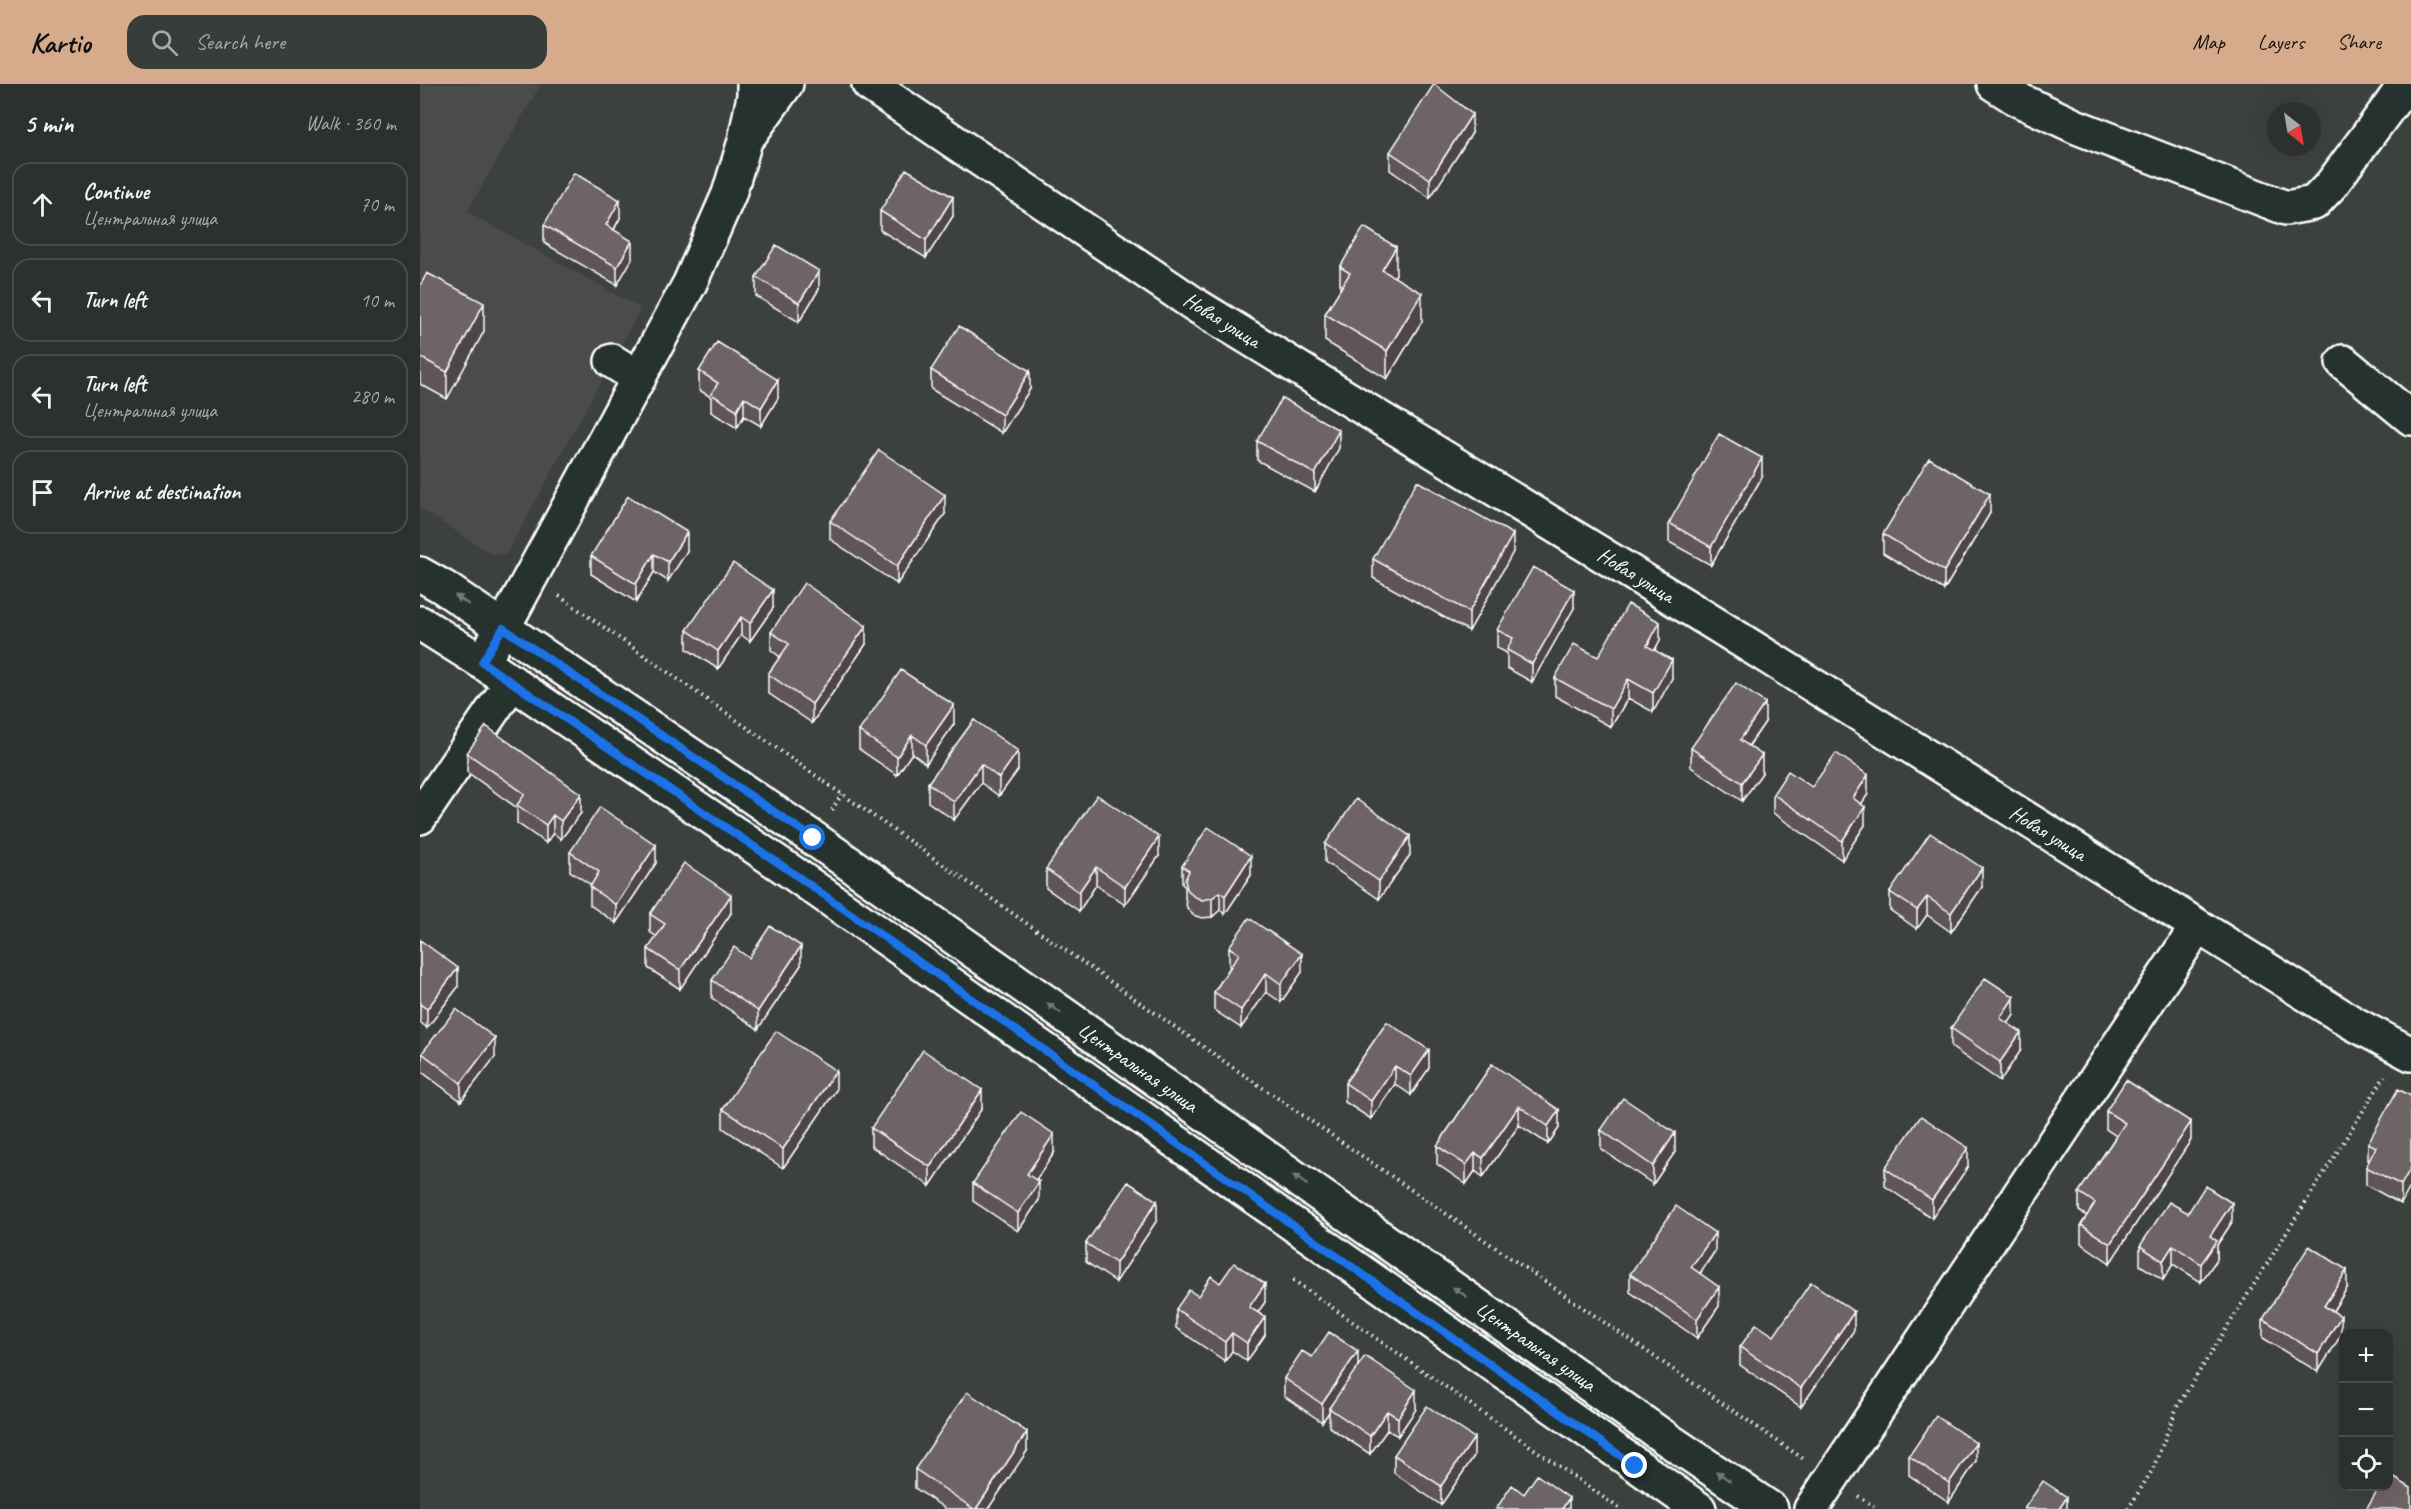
<!DOCTYPE html>
<meta charset="utf-8">
<style>
:root{--surface:#2d312e;--page:#393d3a;--text:#f1f3f6;--muted:#a7a9aa;--line:#484c4a;--accent:#d6ab8b}
body{margin:0;font-family:Caveat,sans-serif;background:var(--page);color:var(--text)}
.controls{position:absolute;right:18px;bottom:18px;display:grid;overflow:hidden;border-radius:12px;box-shadow:0 6px 24px #0002}
.controls button{width:54px;height:54px;display:grid;place-items:center;padding:0;border:0;border-bottom:2px solid var(--line);background:var(--surface);color:var(--text);font:30px sans-serif}
.compass{position:absolute;left:1847px;top:18px;width:54px;height:54px;border-radius:50%;background:var(--surface);box-shadow:0 6px 24px #0002;rotate:149deg}
.stop{position:absolute;width:18px;height:18px;margin:-14px;border:4px solid #1a73e8;border-radius:50%;background:#fff}
.stop.end{background:#1a73e8;border-color:#fff;box-shadow:0 2px 6px #0008}
.list{margin:0;padding:0;list-style:none}
h2{display:flex;justify-content:space-between;align-items:center;height:78px;margin:0;padding:0 24px;font-size:26px}
h2 small{font-size:20px;font-weight:400;color:var(--muted)}
.list li{display:grid;grid-template-columns:39px 1fr auto;gap:18px;align-items:center;box-sizing:border-box;height:84px;margin:0 12px 12px;padding:0 12px;border:2px solid var(--line);border-radius:18px}
.list b{display:block;font-size:22px;white-space:nowrap}
.list p{margin:0;font-size:20px;white-space:nowrap;color:var(--muted)}
.list em{font-size:20px;font-style:normal;color:var(--muted)}
.icon{flex:none;width:33px;height:33px;fill:none;stroke:currentColor;stroke-width:2;stroke-linecap:round;stroke-linejoin:round}
.map{position:relative;flex:none;width:1991px;height:1425px;overflow:hidden}
header{display:flex;align-items:center;gap:36px;box-sizing:border-box;height:84px;padding:0 30px;background:var(--accent);color:#111}
header strong{font-size:28px}
nav{display:flex;gap:33px;margin-inline-start:auto;font-size:21px}
.search{width:420px;height:54px;background:var(--page);display:flex;align-items:center;gap:15px;box-sizing:border-box;padding:0 21px;border-radius:18px;color:var(--muted);font-size:22px}
main{display:flex}
aside{flex:1;background:var(--surface)}
.map>svg:first-child{display:block}
.built{fill:#4b4b4a}
.lines{fill:none;stroke-linecap:round;stroke-linejoin:round}
.minor-casing{stroke:#fff;stroke-width:38}
.major-casing{stroke:#fff;stroke-width:38}
.path{stroke:#fff;stroke-width:4;stroke-dasharray:1.5 4.5;stroke-linecap:butt}
.minor{stroke:#26332d;stroke-width:33}
.major{stroke:#26332d;stroke-width:33}
.wall{fill:#5f5557;stroke:#fff;stroke-width:1.5}
.shaded-wall{fill:#4d4547;stroke:#fff;stroke-width:1.5}
.building{fill:#6e6365;stroke:#fff;stroke-width:1.5}
.oneway{fill:#727a76}
.route{stroke:#1a73e8;stroke-width:8}
.labels{text-anchor:middle;stroke-width:4.5;stroke-linejoin:round;paint-order:stroke}
.street-label{font-size:21px;fill:#fff;stroke:#26332d}
</style>
<header>
<strong>Kartio</strong>
<div class="search"><svg class="icon" aria-label="search" viewBox="0 0 24 24"><circle cx="10" cy="10" r="6"/><path d="M15 15l6 6"/></svg>Search here</div>
<nav><a>Map</a><a>Layers</a><a>Share</a></nav>
</header>
<main>
<aside>
<h2>5 min<small>Walk · 360 m</small></h2>
<ul class="list">
<li><svg class="icon" aria-label="ahead" viewBox="0 0 24 24"><path d="M12 20V5M6 11l6-6 6 6"/></svg><div><b>Continue</b><p>Центральная улица</p></div><em>70 m</em></li>
<li><svg class="icon" aria-label="left" viewBox="0 0 24 24"><path d="M17 20v-9H6M10 6l-5 5 5 5"/></svg><div><b>Turn left</b></div><em>10 m</em></li>
<li><svg class="icon" aria-label="left" viewBox="0 0 24 24"><path d="M17 20v-9H6M10 6l-5 5 5 5"/></svg><div><b>Turn left</b><p>Центральная улица</p></div><em>280 m</em></li>
<li><svg class="icon" aria-label="arrive" viewBox="0 0 24 24"><path d="M6 21V4h12l-3 4 3 4H6"/></svg><div><b>Arrive at destination</b></div></li>
</ul>
</aside>
<div class="map">
<svg width="1991" height="1425" viewBox="0 0 1991 1425">
<rect width="100%" height="100%" fill="#3c413e"/>
<filter id="ink" filterUnits="userSpaceOnUse"><feTurbulence type="fractalNoise" baseFrequency=".0167" numOctaves="2"/><feDisplacementMap in="SourceGraphic" scale="12" xChannelSelector="R" yChannelSelector="G"/><feConvolveMatrix kernelMatrix="1 2 1 2 8 2 1 2 1" color-interpolation-filters="sRGB"/></filter>
<g filter="url(#ink)">
<path class="built" d="M0,0h121l-74,128 174,96 -134,246h-16l-71,-46z"/>
<g class="lines">
<defs>
<path id="minor" d="M449,0l328,222 523,321 631,395 60,32
M1574,0l25,16 58,27 209,81 28,-5 17,-18 75,-101
M331,49l35,-49
M192,277l27,17
M1923,278l68,56
M62,578l21,-34 187,-345 39,-89 16,-53 9,-45v-12
M0,733l92,-135
M1391,1425l386,-582"/>
<path id="major" d="M0,490l23,13 370,251 845,595 113,76
M0,539l62,39 308,209 909,638"/>
</defs>
<use href="#minor" class="minor-casing"/>
<use href="#major" class="major-casing"/>
<path class="path" d="M139,512l666,466 580,398
M412,726l10,-16
M873,1196l327,229
M1438,1412l20,13
M1708,1425l25,-40 24,-62 208,-331"/>
<use href="#minor" class="minor"/>
<use href="#major" class="major"/>
</g>
<path class="wall" d="M1052,49l-42,65 -40,-28v-18z
M460,127l73,5 -27,42 -46,-28z
M200,134l-6,12 18,29 -15,26 -73,-42v-18z
M920,183l56,7 -2,3 28,44 -35,58 -62,-38v-27l15,-24z
M336,193l63,12 -20,33 -43,-26z
M0,202l64,45 -37,68 -27,-15z
M511,286l99,19 -28,44 -71,-44z
M279,287l79,27 -17,28 -17,-10 -7,12 -26,-16v-15l-12,-7z
M837,357l82,7 -24,44 -58,-32z
M1342,393l-51,88 -42,-23v-19z
M1570,429l-46,77 -61,-37v-19z
M525,430l-48,70 -67,-45v-18z
M267,467l-19,30 -14,-9 -18,30 -45,-28v-18z
M1093,468l-44,79 -96,-53v-19z
M353,524l-23,33 -9,-6 -23,34 -31,-20v-19z
M1154,524l-42,74 -25,-14v-15l-10,-5v-18z
M351,548l95,12 -54,79 -44,-30v-19l12,-17 -9,-7z
M1240,556l-5,10 17,28 -19,34 -25,-14 -17,29 -56,-31v-18l43,-21z
M554,636l44,50 -19,26 -18,-13 -27,37 -26,-18v-19z
M1345,638l-16,24 13,27 -20,28 -51,-34v-19z
M534,640l-28,40 -14,-11 -15,22 -38,-26v-18z
M47,669l114,60 -20,26 -8,-6 -7,10 -29,-20v-15l-50,-36z
M1392,703l56,7 -7,10 4,21 -23,35 -69,-47v-19z
M905,760l85,11 -31,44 -54,-37z
M150,768l86,11 -40,60 -26,-18v-18l1,-2 -21,-14z
M739,772l-34,49 -29,-20 -17,26 -33,-23v-19z
M762,782l69,9 -26,39 -5,-4 -8,7 -10,1 -9,-3 -6,-7 -2,-10v-11l-3,-3z
M1562,803l-31,45 -24,-17 -10,14 -27,-19v-18z
M311,829l-51,76 -32,-21v-19l9,-12 -7,-5v-18z
M0,856l38,47 -31,41 -7,-6z
M809,863l73,25 -21,30 -15,-10 -25,36 -27,-18v-18l16,-25 -1,-1z
M329,874l52,7 -43,64 -46,-31v-18z
M1594,931l-6,8 13,27 -21,31 -49,-34v-19z
M967,938l42,46 -18,27 -16,-11 -24,35 -26,-17v-19z
M2,969l73,4 -34,44 -39,-29z
M1072,980l67,64 -11,16 -29,-19 -36,52 -8,-6 -9,13 -29,-20v-18z
M416,1006l-53,78 -60,-40v-19z
M1991,1012l-10,108 -35,-19v-18l2,-5v-19z
M562,1024l-52,78 -59,-40v-18z
M1686,1027l85,29 -81,123 -29,-20v-18l6,-9 -8,-5v-19l37,-56 -10,-7z
M1181,1046l74,22 -22,32 -52,-35z
M634,1069l-18,27 3,20 -21,31 -45,-30v-18z
M1548,1083l-36,51 -47,-32v-18z
M1768,1129l44,9 -15,23v14l-16,23 -28,-18 -10,16 -23,-15v-19z
M737,1136l-41,62 -30,-20v-19z
M1295,1167l-15,23 19,32 -22,32 -67,-46v-18z
M800,1199l45,19 -7,10 7,23 -18,26 -15,-10 -7,10 -49,-33v-19z
M1927,1204l-14,23 8,24 -23,37 -55,-34v-19z
M1434,1246l-53,77 -61,-42v-18l34,-11z
M892,1273l46,9 58,43 -18,27 -11,-6 -17,24 -41,-27v-15l-7,10 -38,-26v-18z
M607,1367l-39,58h-42l-31,-21v-19z
M974,1371l80,1 -33,49 -47,-32z
M1489,1372l67,5 -27,41 -40,-27z"/>
<path class="shaded-wall" d="M1052,30v19l-42,65v-19z
M533,113v19l-27,42v-18z
M200,116v18l-14,25v-18z
M212,157v18l-15,26v-18z
M976,163v27l-14,23v-27z
M399,187v18l-20,33v-19z
M1002,209v28l-35,58v-28z
M64,219v28l-37,68v-27z
M610,287v18l-28,44v-18z
M358,296v18l-17,28v-18z
M324,313v19l-7,12v-18z
M919,346v18l-24,44v-18z
M1342,374v19l-51,88v-18z
M1570,410v19l-46,77v-19z
M525,411v19l-48,70v-18z
M267,448v19l-19,30v-19z
M1093,450v18l-44,79v-19z
M234,470v18l-18,30v-18z
M353,506v18l-23,33v-18z
M1154,506v18l-42,74v-18z
M321,533v18l-23,34v-18z
M1240,538v18l-13,24v-18z
M446,542v18l-54,79v-19z
M1252,576v18l-19,34v-19z
M1208,595v19l-17,29v-18z
M1345,619v19l-25,36v-18z
M534,621v19l-28,40v-19z
M492,651v18l-15,22v-18z
M598,667v19l-19,26v-18z
M1342,671v18l-20,28v-18z
M561,680v19l-27,37v-18z
M1448,691v19l-15,23v-19z
M161,710v19l-20,26v-18z
M1445,723v18l-23,35v-19z
M133,731v18l-7,10v-18z
M990,752v19l-31,44v-18z
M739,753v19l-34,49v-18z
M236,761v18l-40,60v-18z
M831,772v19l-26,39v-18z
M676,783v18l-17,26v-19z
M1562,784v19l-31,45v-19z
M800,808v18l-8,7v-19z
M311,811v18l-51,76v-19z
M1507,813v18l-10,14v-19z
M381,862v19l-43,64v-18z
M882,870v18l-21,30v-18z
M38,884v19l-31,41v-19z
M846,889v19l-25,36v-18z
M1594,913v18l-14,21v-18z
M1601,948v18l-21,31v-19z
M75,954v19l-34,44v-18z
M1009,966v18l-18,27v-19z
M975,982v18l-24,35v-18z
M416,987v19l-53,78v-19z
M562,1006v18l-52,78v-19z
M1099,1022v19l-36,52v-19z
M1139,1026v18l-11,16v-18z
M1771,1038v18l-81,123v-19z
M1255,1049v19l-22,32v-18z
M634,1050v19l-27,40v-19z
M1548,1064v19l-36,51v-18z
M1055,1069v18l-9,13v-19z
M1991,1083v18l-10,19v-19z
M619,1098v18l-21,31v-18z
M737,1117v19l-41,62v-19z
M1812,1119v19l-15,23v14l-16,23v-18l9,-28z
M1295,1149v18l-24,35v-19z
M1753,1161v19l-10,16v-19z
M1927,1186v18l-23,37v-19z
M845,1200v18l-16,23v-18z
M1299,1203v19l-22,32v-19z
M1434,1228v18l-53,77v-19z
M1921,1232v19l-23,37v-18z
M845,1233v18l-18,26v-18z
M812,1249v18l-7,10v-19z
M938,1267v19l-29,38v4l-7,10v-18z
M996,1306v19l-18,27v-18z
M967,1327v19l-17,24v-18z
M607,1348v19l-39,58h-12z
M1054,1354v18l-33,49v-19z
M1556,1359v18l-27,41v-19z
M1647,1413v12h-8z
M1149,1414v11h-7z"/>
<path class="building" d="M1014,0l38,30 -42,65 -40,-27z
M486,85l47,28 -27,43 -46,-29z
M154,89l46,27 -14,25 26,16 -15,26 -73,-42z
M944,143l32,20 -14,23 40,23 -35,58 -62,-37 25,-41 -10,-6z
M356,161l43,26 -20,32 -43,-26z
M7,189l57,30 -37,69 -27,-15v-71z
M539,242l71,45 -28,44 -71,-45z
M297,258l61,38 -17,28 -17,-11 -7,13 -26,-16 7,-11 -19,-12z
M862,314l57,32 -24,44 -58,-33z
M1299,350l43,24 -51,89 -42,-24z
M459,366l66,45 -48,71 -67,-45z
M1509,374l61,36 -46,77 -61,-37z
M997,397l96,53 -44,78 -96,-53z
M208,412l59,36 -19,30 -14,-8 -18,30 -45,-28z
M313,479l40,27 -23,33 -9,-6 -23,34 -31,-21z
M1113,483l41,23 -42,74 -25,-14 6,-12 -16,-8z
M384,499l62,43 -54,78 -44,-30 21,-30 -18,-12z
M1208,520l32,18 -13,24 25,14 -19,33 -25,-14 -17,30 -56,-31 19,-34 24,13z
M481,586l53,35 -28,40 -14,-10 -15,22 -38,-26z
M1316,599l29,20 -25,37 22,15 -20,28 -51,-35z
M554,636l44,31 -19,27 -18,-14 -27,38 -26,-19z
M66,642l95,68 -20,27 -8,-6 -7,10 -29,-20 8,-11 -58,-41z
M1416,669l32,22 -15,23 12,9 -23,34 -69,-47 15,-23 24,16z
M677,711l62,42 -34,50 -29,-20 -17,25 -33,-23z
M936,715l54,37 -31,45 -54,-37z
M180,723l56,38 -40,60 -26,-18 9,-15 -29,-20z
M788,743l43,29 -26,40 -5,-4 -8,6 -10,2 -9,-4 -6,-7 -2,-9 4,-9 -7,-5z
M1510,749l52,35 -31,45 -24,-16 -10,13 -27,-18z
M264,779l47,32 -51,75 -32,-21 17,-25 -15,-10z
M829,834l53,36 -21,30 -15,-11 -25,37 -27,-18 25,-38 -10,-7z
M350,842l31,20 -43,65 -46,-31 22,-33 15,11z
M0,856l38,28 -31,41 -7,-5z
M1565,894l29,19 -14,21 21,14 -21,30 -49,-34z
M36,925l39,29 -34,45 -39,-30z
M967,938l42,28 -18,26 -16,-10 -24,35 -26,-18z
M356,947l60,40 -53,78 -60,-40z
M503,966l59,40 -52,77 -59,-39z
M1072,980l67,46 -11,16 -29,-20 -36,52 -8,-5 -9,12 -29,-19z
M1706,996l65,42 -81,122 -29,-19 14,-22 -16,-11 46,-69 -19,-12z
M1978,1005l13,7v71l-10,18 -35,-18 10,-20 -8,-4z
M1203,1014l52,35 -22,33 -52,-36z
M601,1028l33,22 -27,40 12,8 -21,31 -45,-30z
M1501,1032l47,32 -36,52 -47,-32z
M708,1098l29,19 -41,62 -30,-20z
M1785,1102l27,17 -22,33 7,5 -16,23 -28,-19 -10,16 -23,-15 29,-44 19,11z
M1256,1122l39,27 -24,34 28,20 -22,32 -67,-45z
M1889,1162l38,24 -23,36 17,10 -23,38 -55,-35z
M814,1179l31,21 -16,23 16,10 -18,26 -15,-10 -7,9 -49,-33 13,-19 9,6 13,-20 9,7z
M1391,1198l43,30 -53,76 -61,-41 16,-23 18,12z
M909,1248l29,19 -36,53 -38,-26 18,-27 10,6z
M945,1272l51,34 -18,28 -11,-7 -17,25 -41,-28z
M547,1308l60,40 -51,77h-2l-59,-40z
M1007,1322l47,32 -33,48 -47,-31z
M1516,1332l40,27 -27,40 -40,-27z
M1968,1390l23,14v21h-45l14,-23h8z
M1117,1391l32,23 -7,11h-66l16,-24 12,9z
M1623,1397l24,16 -8,12h-35z"/>
<defs><path id="oneway-solid" d="M-6-.8H1V-3.2L6.5 0L1 3.2V.8H-6Z" transform="scale(1.5)"/></defs>
<g class="oneway">
<use href="#oneway-solid" transform="translate(42 516) rotate(-146)"/>
<use href="#oneway-solid" transform="translate(634 924) rotate(-145)"/>
<use href="#oneway-solid" transform="translate(880 1096) rotate(-145)"/>
<use href="#oneway-solid" transform="translate(1040 1208) rotate(-145)"/>
<use href="#oneway-solid" transform="translate(1303 1392) rotate(-146)"/>
</g>
</g>
<g class="lines" filter="url(#ink)">
<path class="route" d="M393,754l-310,-210 -21,34 308,209 845,595"/>
</g>
<g class="labels">
<g class="street-label">
<text transform="translate(802 236) rotate(32)" y="7">Новая улица</text>
<text transform="translate(1216 491) rotate(32)" y="7">Новая улица</text>
<text transform="translate(1628 749) rotate(32)" y="7">Новая улица</text>
<text transform="translate(718 983) rotate(35)" y="7">Центральная улица</text>
<text transform="translate(1116 1262) rotate(35)" y="7">Центральная улица</text>
</g>
</g>
</svg>
<div class="controls">
<button>+</button>
<button>−</button>
<button><svg class="icon" aria-label="locate" viewBox="0 0 24 24"><circle cx="12" cy="12" r="6"/><path d="M12 2v4M12 18v4M2 12h4M18 12h4"/></svg></button>
</div>
<svg class="compass" viewBox="-18 -18 36 36"><path d="M0-13l5 13h-10z" fill="#e53935"/><path d="M0 13l5-13h-10z" fill="#a7a9aa"/></svg>
<div class="stop" style="left:393px;top:754px"></div>
<div class="stop end" style="left:1215px;top:1382px"></div>
</div>
</main>
